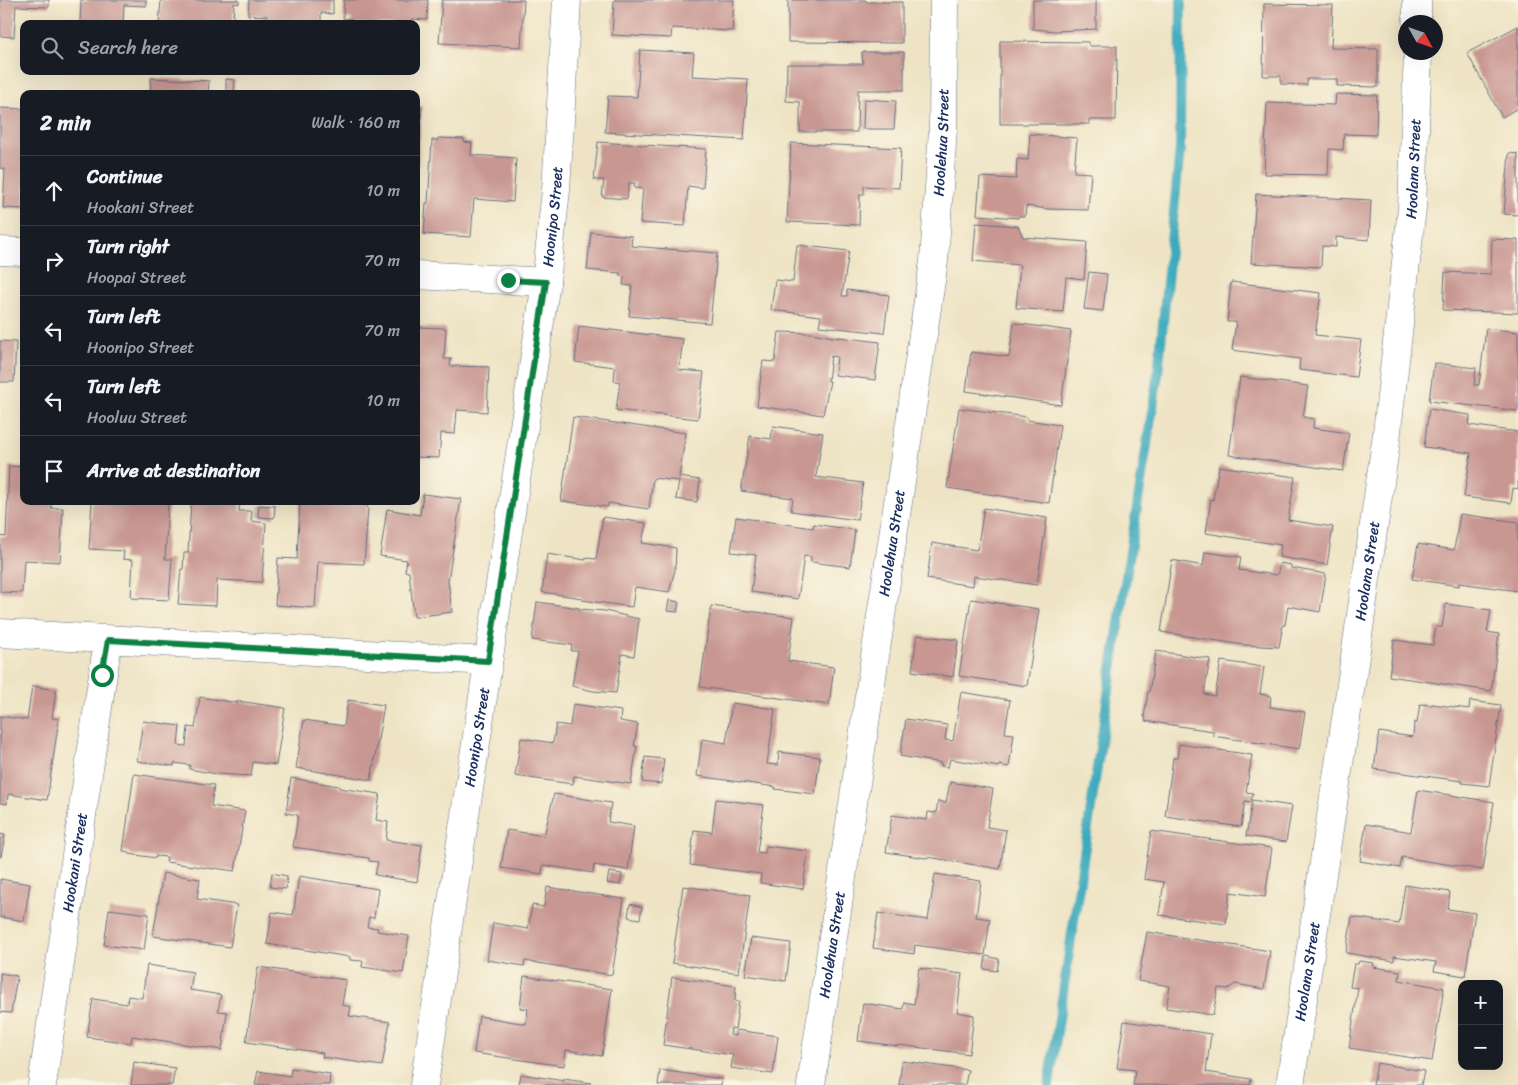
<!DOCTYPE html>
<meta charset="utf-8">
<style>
:root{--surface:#171b24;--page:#20242c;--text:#f1f3f6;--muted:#9ea1a6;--line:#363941}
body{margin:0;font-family:Sriracha,sans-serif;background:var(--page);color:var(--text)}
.controls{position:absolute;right:15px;bottom:15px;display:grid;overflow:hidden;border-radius:10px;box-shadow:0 5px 20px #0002}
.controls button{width:45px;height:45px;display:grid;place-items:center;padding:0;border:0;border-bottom:1px solid var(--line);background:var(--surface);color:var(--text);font:25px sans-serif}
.compass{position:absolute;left:1398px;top:15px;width:45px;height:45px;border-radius:50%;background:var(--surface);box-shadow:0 5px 20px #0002;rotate:130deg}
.stop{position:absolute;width:15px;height:15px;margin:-11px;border:4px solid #0b8043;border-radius:50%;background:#fff}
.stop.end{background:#0b8043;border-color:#fff;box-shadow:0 1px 5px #0008}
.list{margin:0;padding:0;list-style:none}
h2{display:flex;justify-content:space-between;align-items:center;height:65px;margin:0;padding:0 20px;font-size:21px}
h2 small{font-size:16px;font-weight:400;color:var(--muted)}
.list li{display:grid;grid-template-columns:32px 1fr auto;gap:15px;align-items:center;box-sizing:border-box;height:70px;padding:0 20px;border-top:1px solid var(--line)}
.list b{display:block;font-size:19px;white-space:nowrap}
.list p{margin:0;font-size:16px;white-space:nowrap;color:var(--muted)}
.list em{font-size:16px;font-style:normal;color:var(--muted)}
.icon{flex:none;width:28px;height:28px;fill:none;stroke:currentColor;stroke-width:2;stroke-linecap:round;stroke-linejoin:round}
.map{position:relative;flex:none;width:1518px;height:1085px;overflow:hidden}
.search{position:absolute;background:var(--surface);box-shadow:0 5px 20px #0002;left:20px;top:20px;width:400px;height:55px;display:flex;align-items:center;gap:12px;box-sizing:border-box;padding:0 18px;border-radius:10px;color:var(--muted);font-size:19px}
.panel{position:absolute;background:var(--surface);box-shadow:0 5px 20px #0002;left:20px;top:90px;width:400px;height:415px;border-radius:10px}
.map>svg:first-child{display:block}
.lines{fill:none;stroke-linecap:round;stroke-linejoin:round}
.stream{stroke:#3daabd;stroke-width:10}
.building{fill:#c89792}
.street-casing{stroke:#656e82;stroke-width:29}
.street{stroke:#fff;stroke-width:28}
.route{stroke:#0b8043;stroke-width:6}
.labels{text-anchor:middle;stroke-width:4;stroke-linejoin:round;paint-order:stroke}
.street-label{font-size:15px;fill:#1b2f5e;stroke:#fcf5e5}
</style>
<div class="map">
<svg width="1518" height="1085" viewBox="0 0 1518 1085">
<rect width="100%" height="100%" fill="#fcf5e5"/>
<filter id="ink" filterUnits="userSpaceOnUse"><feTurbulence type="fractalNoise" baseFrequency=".02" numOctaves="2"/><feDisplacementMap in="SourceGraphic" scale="10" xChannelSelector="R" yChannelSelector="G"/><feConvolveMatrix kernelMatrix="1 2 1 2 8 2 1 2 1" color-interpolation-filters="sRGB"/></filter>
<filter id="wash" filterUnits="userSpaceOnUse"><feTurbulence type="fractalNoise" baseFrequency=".0096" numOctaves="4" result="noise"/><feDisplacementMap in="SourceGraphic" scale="20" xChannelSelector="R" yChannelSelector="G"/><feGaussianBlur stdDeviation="1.12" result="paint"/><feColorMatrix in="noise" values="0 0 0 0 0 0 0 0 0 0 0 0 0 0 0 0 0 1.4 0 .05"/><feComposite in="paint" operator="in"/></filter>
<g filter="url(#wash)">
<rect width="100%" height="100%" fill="#eee4c5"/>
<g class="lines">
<path class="stream" d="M1049,1085l73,-482 36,-229 22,-225 1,-149"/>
</g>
<g id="blocks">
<path class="building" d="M0,0h49v7l-33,-1 -2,31 -14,-1z
M81,0h65v6l-22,-1 -1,19h-43z
M161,0h78v4l-5,-1 -1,21h-74z
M249,0h84v14l-12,-1v11h-55l1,-8 -19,-1z
M344,0h84l-1,20 -16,-1v5h-60l1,-5 -9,-1z
M442,0h82l-3,47 -82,-4z
M614,0h120l-2,31 -60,-3 -1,10 -59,-3z
M788,0h78v2h36v41l-114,-1z
M1033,0h63v29l-40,2 -23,-2z
M1264,4l69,1 -2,43 47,1v38l-41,-1v-7h-30v6l-26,-1v-8h-18z
M1518,26v82l-16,9 -35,-64z
M1000,41l89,1v4h28l-1,74h-27v4h-89z
M640,50l54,3 -2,23 56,3 -4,61 -139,-8 3,-36 29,1z
M862,52h42v38h-46l-1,42h-57v-30l-14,-1 1,-37h76z
M151,78l58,3 -1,13h-58z
M226,79l9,1 -1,13 -8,-1z
M1336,94l41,1 -1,40 -32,-1 -1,16 -14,-1 -1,26 -64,-1 3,-71 68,2z
M864,99l32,2 -2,28h-31z
M416,106h6l-4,63h-2z
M0,108l24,1 -2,51h2v49l-21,-1 2,-39 -5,-1z
M1030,134l47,4 -3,34 17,1 -3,37 -40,-1 -22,-3 -1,10h-6l-1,2 -41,-3 3,-38 36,2 1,-20 11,1z
M438,138l26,1v3l8,1 -1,12 45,3 -3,44 -39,-3 -3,38 -47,-3 2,-31h2l4,-63h6z
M598,142l108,7 -3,39 -15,-2 -3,40 -45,-3 3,-34 -9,-1 1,-5h-6l-2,16 -25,-2 2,-17h-10z
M791,143l110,5 -2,40 -35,-2v8h-4l-1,31 -72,-3z
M1509,153l9,1v61l-14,-1z
M1256,194l115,6 -2,40 -33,-3v10l-14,-1 -1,21 -70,-4z
M976,223l42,3 5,11 64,5 -3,37 -18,-2 -3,35 -47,-4 4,-43 -47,-4z
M591,232l41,4 -1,10 86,7 -7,70 -81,-7 3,-30 -9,-1 1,-8 -4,-1v-3l-33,-3z
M1492,239l26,1v73l-75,-3 2,-38 46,2z
M797,245l52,6 -7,45h5v-6l42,5 -5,38 -65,-7 2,-10 -50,-6 4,-30 18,2z
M1089,272l18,2 -4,37 -19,-2z
M1231,282l90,11 -6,42 46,5 -5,37 -57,-7 1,-11 -68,-9 4,-28h-9z
M1014,323l57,8 -10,74 -95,-14 5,-39 38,5z
M579,326l104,13 -4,31 25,2 -6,47 -82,-9 4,-28 -6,-1 1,-14 -40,-5z
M416,327l30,1 -2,31h7l-1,7 39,1 -2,45 -30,-2 -2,24 -14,-1 -2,25 -23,-1z
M1486,328l32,4v79l-89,-10 5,-38 42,5 -2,17h5z
M779,332l32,1 28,5v-1l41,5 -5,38 -40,-5 2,-18 -6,-1 -3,25h2l-7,34 -66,-9 6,-45 12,1z
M0,341l16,1 -2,40h-14z
M1240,377l68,9 -5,31 11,2 -1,9 36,5 -6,38 -114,-16z
M959,408l68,9v3l33,5 -11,78 -102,-15z
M1429,409l41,6 -1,10 49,7v57l-5,-1 -2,15 -47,-6 7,-44 -47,-6z
M573,417l113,16 -7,44 21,3 -3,22 -21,-3 3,-18 -26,-3 -4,31 -41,-6v4l-47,-6z
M773,426l50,7 -7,44 47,6 -6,37 -66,-9 2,-13 -52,-7 9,-55 21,3z
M9,466l15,1v34h27v7h12l-3,54 -36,-2 -2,33 -22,-1v-56l6,1z
M1219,466l76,11 -7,43 45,7 -6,38 -48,-8 2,-12 -75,-12 5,-34 2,1z
M423,494l38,5 -13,82 4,31 -38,5 -5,-45 -4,-1 2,-11 -27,-4 7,-47 33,6z
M92,501h72v3h4l-3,55h7l-3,41 -38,-2 2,-38 -10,-1 1,-8 -35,-2z
M191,501h49l-1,10h13l-1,10 15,2 -4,59 -45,-2 -1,26 -38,-2 3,-35h2l1,-16h4z
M300,501h67v6l1,1 -4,56 -46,-2 -3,46 -40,-3 3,-47 19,1z
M259,505l16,1 -1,12 -16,-1z
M984,508l63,10 -10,67 -63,-9 -1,10 -46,-7 5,-36 45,7z
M1460,514l58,8v69l-59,-8v3l-47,-7 6,-35 36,6z
M603,517l43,6 -4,20 34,5 -1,22 -6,22 -34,-5 -3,20 -50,-7v-2l-40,-6 5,-38 39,6v-2l10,1z
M736,517l77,11 1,-4 41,6 -5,37 -39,-5v-5l-7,-1 -6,43 -47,-7 5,-37 -25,-3z
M1205,552l36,5 -2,13 38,5 3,-12 11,2v3l35,6 -6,38 -32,-6 -3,19h-2l-4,22 -35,-2 -83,-13 11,-72 31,6z
M971,599l68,10 -12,77 -68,-10z
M669,600l10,2 -2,10 -10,-1z
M537,602l42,6v1l26,2 34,8 -5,37 -12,-2 -6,39 -23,-2 -21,-5 6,-35h-7l1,-6 -40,-5z
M1446,604l45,6 -4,22 12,2 -8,57 -102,-15 5,-36 39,5 3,-18h6z
M711,606l83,11 -6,44 46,6 -5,38 -129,-18z
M917,635l41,5 -5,37 -41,-6z
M1156,651l54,8 -6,35 11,2 6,-35 43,6 -4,27 11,2 -1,11 35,5 -6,37 -86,-13v-5l-68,-10 1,-4h-2l4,-25h1z
M32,686l24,4 -4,28 7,1 -12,81 -39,-6 -1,10 -7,-1v-87l27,4z
M961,692l49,8 -5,33 9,1 -5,33 -10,-2v2l-49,-8 -2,8 -7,-1v-3l-41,-7 6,-37 41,6 -2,15 8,1z
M200,697l38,6v-2l47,7 -9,57 -23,-3 -2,14 -34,-2 -28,-5 1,-4 -16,-2v3l-37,-5 6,-40 37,5 -2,19 8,1 2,-19 7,1z
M348,700l36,5 -13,75 -75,-12 8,-48 40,6z
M1470,701l31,4 -12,81 -27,-3v-2l-88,-12 5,-37 34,5 1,-15 3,1 3,-19 12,1v-1l37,5z
M732,703l43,6 -8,55 11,1 1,-13 41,5 -5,37 -40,-5 1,-2 -79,-11 5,-37 24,4z
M573,704l48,7 -1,10 18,3 -4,22h3l-6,38 -57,-8 -1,8 -58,-8 6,-38 32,5 3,-19 14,2z
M1179,744l73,11 -6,37 7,1 -2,7 41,6 -6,36 -40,-6 6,-34 -7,-1 -4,26 -76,-11 8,-58h4z
M645,757l19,2 -3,25 -19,-2z
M134,774l80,11 -3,21 34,5 -10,60 -21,-3v1l-48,-7 1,-5 -11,-1v2l-27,-4v-2l-6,-1z
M291,778l48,8v2l41,6 -4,26 12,2 -2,18 36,5 -5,37 -42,-7 3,-13 -9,-1v-3l-76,-11 5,-32 -12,-2z
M950,782l43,7 -6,38 19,3 -6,39 -73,-12 -1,1 -40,-6 6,-37 35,5 1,-8 8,1 2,-12 8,2z
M1418,790l76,12 -11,68 -81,-13 -2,11 -40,-7 6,-37 45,8z
M554,794l57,9 -3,19 26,4 -6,44 -34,-5 -1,8 -50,-8 -1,9 -41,-6 6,-38 37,6z
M716,799l48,6 -7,47 8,1 1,-7 42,5 -5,38 -43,-6 1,-9 -71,-9 4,-35 18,2z
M1151,831l121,17 -7,49 -35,-5 -4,32 -67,-9 5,-33 -20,-3z
M0,834l5,1 -4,22h-1z
M609,872l13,2 -2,11 -13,-2z
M163,873l37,6 -3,20 40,6 -7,42 -77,-11z
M272,873l15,3 -1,13 -16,-2z
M935,874l46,7 -5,36 14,2 -5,36 -70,-10 -1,9 -41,-6 5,-35 50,7z
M299,876l79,13 -4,29 -5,-1 -2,10 11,1 -1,3 32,5 -6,37 -41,-6 1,-6 -13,-1v-3l-83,-13 5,-32 21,3z
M0,879l30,5 -6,37 -24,-4z
M1405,885l45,7 -2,17 27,4 -10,63 -31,-5 2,-9 -42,-6v5l-48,-8 6,-36 47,7z
M683,886l67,9 -11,78 -67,-10z
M547,887l77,12 -12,76 -87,-14 -1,5 -37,-6 6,-37 35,6 4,-24 12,2z
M630,904l12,3 -2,12 -12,-2z
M109,909l40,5 -5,36 -40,-5z
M1147,932l123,19 -6,38 -29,-5 -7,5 -10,-1 -5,27 -47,-7 4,-22 -32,-5z
M751,938l40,5 -5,38 -41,-6z
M986,956l13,3 -2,12 -13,-2z
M1359,961l15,2 -1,4 27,4 -1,9 45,8 -12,73 -83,-13 9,-60 -8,-1 4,-23h4z
M147,965l46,7 -3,18 31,5 -3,16 9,1 -5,38 -90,-14 -1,7 -44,-6 6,-38 34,5 1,-8 14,2z
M258,967l88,13 -4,25 9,2 -2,9 41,6 -8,44 -60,-9 1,-4 -77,-11z
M919,968l43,6 -5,38 17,3 -5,39 -70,-9 -1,1 -40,-5 5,-38 40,6 1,-7 10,2z
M0,973l17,3 -6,37 -11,-1z
M524,976l88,13 -10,67 -36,-6 -2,16 -90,-13 5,-37 47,8 2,-15 -8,-1z
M672,977l64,9 -1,15 4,1 -4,27 -4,-1 -1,7 6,1v-6l42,6 -5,38 -42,-6 2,-13 -70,-10z
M1124,1021l87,13 -5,38 45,7 -1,6h-117l2,-15 -18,-2z
M902,1061l66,9 -3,15h-66z
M134,1062l41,6 -3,17h-41z
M1377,1063l47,8 -3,14h-48z
M291,1068l39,6 -1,11h-74l3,-14 32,5z
M660,1070l62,9 -1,6h-63z
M521,1074l43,7v-2l27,4v2h-72z"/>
</g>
</g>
<g filter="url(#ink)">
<use href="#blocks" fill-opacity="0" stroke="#656e82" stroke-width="1"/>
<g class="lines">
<defs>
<g id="street">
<path d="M1417,0v22"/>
<path d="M0,251l24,1"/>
<path d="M416,275l130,7"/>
<path d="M0,633l488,28"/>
<path id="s1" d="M42,1085l66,-445"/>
<path id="s2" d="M424,1085l122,-803 10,-92 11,-190"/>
<path id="s3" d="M811,1085l123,-824 9,-132 1,-129"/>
<path id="s4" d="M1290,1085l58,-380 38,-264 26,-233 6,-156"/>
</g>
</defs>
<use href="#street" class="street-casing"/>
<use href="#street" class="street"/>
</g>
</g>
<g class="lines" filter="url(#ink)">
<path class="route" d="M102,675l6,-35 380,21 58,-379 -38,-2"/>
</g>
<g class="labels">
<g class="street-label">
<text dy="5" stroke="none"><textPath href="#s3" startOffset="952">Hoolehua Street</textPath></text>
<text dy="5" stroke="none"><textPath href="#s4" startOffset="925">Hoolana Street</textPath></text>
<text dy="5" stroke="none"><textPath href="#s2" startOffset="878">Hoonipo Street</textPath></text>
<text dy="5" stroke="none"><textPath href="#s3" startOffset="548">Hoolehua Street</textPath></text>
<text dy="5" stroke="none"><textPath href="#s4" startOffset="520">Hoolana Street</textPath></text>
<text dy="5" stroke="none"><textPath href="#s2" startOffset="352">Hoonipo Street</textPath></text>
<text dy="5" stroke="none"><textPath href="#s1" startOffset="225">Hookani Street</textPath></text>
<text dy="5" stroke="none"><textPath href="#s3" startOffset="142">Hoolehua Street</textPath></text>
<text dy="5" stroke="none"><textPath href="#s4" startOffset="115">Hoolana Street</textPath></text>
</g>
</g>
</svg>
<div class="controls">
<button>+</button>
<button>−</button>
</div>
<svg class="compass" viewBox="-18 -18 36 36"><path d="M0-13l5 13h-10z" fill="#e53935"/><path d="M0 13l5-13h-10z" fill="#9ea1a6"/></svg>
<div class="stop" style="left:102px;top:675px"></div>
<div class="stop end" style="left:508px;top:280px"></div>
<div class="search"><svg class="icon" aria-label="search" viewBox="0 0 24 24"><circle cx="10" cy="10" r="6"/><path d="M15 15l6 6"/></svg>Search here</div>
<section class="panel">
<h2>2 min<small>Walk · 160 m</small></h2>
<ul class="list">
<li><svg class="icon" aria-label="ahead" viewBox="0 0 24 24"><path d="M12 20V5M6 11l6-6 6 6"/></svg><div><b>Continue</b><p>Hookani Street</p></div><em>10 m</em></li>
<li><svg class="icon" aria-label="right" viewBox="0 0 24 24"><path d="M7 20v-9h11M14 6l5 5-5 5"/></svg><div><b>Turn right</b><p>Hoopai Street</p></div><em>70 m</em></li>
<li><svg class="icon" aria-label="left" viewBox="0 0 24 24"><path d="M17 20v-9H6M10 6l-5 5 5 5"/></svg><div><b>Turn left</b><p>Hoonipo Street</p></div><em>70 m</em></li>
<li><svg class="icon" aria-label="left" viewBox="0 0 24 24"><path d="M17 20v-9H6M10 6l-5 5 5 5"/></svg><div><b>Turn left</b><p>Hooluu Street</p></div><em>10 m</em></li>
<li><svg class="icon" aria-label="arrive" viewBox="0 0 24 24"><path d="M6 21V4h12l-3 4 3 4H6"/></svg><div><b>Arrive at destination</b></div></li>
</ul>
</section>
</div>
